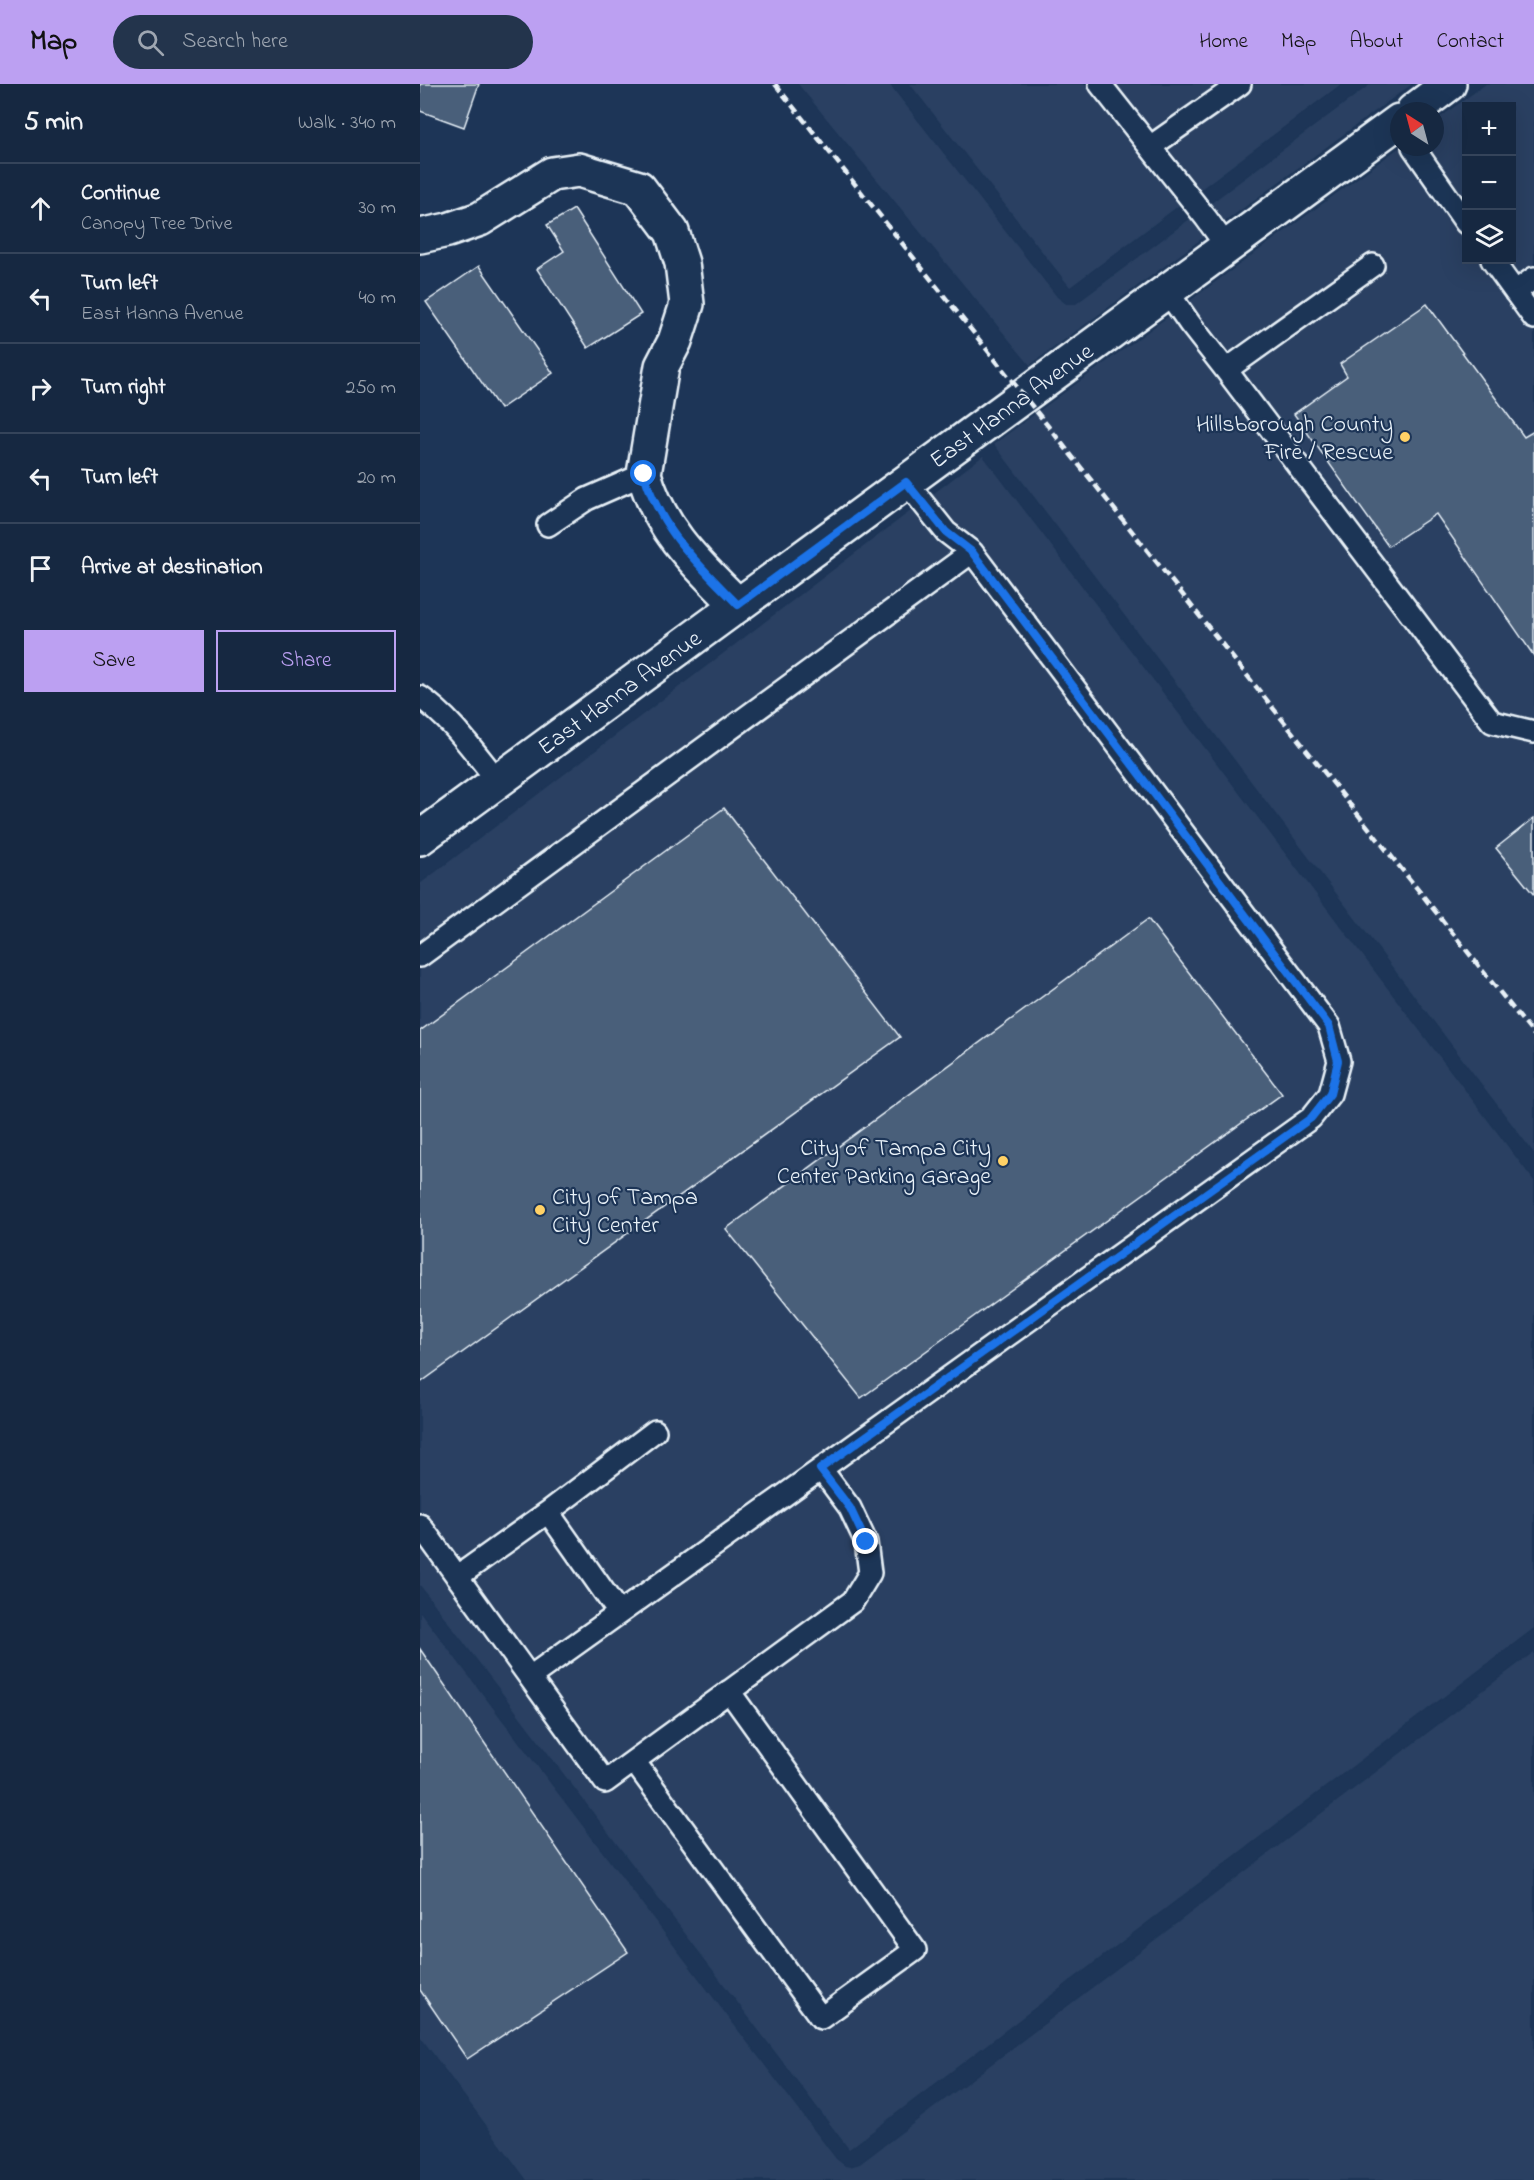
<!DOCTYPE html>
<meta charset="utf-8">
<style>
:root{--surface:#162841;--page:#23344c;--text:#f1f3f6;--muted:#9ea6b1;--line:#35445a;--accent:#bca0f2}
body{margin:0;font-family:"Indie Flower",sans-serif;background:var(--page);color:var(--text)}
.controls{position:absolute;right:18px;top:18px;display:grid;overflow:hidden;border-radius:0px;box-shadow:0 6px 24px #0002}
.controls button{width:54px;height:54px;display:grid;place-items:center;padding:0;border:0;border-bottom:2px solid var(--line);background:var(--surface);color:var(--text);font:30px sans-serif}
.compass{position:absolute;left:970px;top:18px;width:54px;height:54px;border-radius:50%;background:var(--surface);box-shadow:0 6px 24px #0002;rotate:324deg}
.stop{position:absolute;width:18px;height:18px;margin:-14px;border:4px solid #1a73e8;border-radius:50%;background:#fff}
.stop.end{background:#1a73e8;border-color:#fff;box-shadow:0 2px 6px #0008}
.list{margin:0;padding:0;list-style:none}
h2{display:flex;justify-content:space-between;align-items:center;height:78px;margin:0;padding:0 24px;font-size:26px}
h2 small{font-size:20px;font-weight:400;color:var(--muted)}
.list li{display:grid;grid-template-columns:39px 1fr auto;gap:18px;align-items:center;box-sizing:border-box;height:90px;padding:0 24px;border-top:2px solid var(--line)}
.list b{display:block;font-size:22px;white-space:nowrap}
.list p{margin:0;font-size:20px;white-space:nowrap;color:var(--muted)}
.list em{font-size:20px;font-style:normal;color:var(--muted)}
.actions{display:flex;gap:12px;padding:18px 24px}
.actions a{flex:1;padding:14px 0;border:2px solid var(--accent);border-radius:0px;text-align:center;font-size:21px;color:var(--accent)}
.actions .main{background:var(--accent);color:#111}
.icon{flex:none;width:33px;height:33px;fill:none;stroke:currentColor;stroke-width:2;stroke-linecap:round;stroke-linejoin:round}
.map{position:relative;flex:none;width:1114px;height:2096px;overflow:hidden}
header{display:flex;align-items:center;gap:36px;box-sizing:border-box;height:84px;padding:0 30px;background:var(--accent);color:#111}
header strong{font-size:28px}
nav{display:flex;gap:33px;margin-inline-start:auto;font-size:21px}
.search{width:420px;height:54px;background:var(--page);display:flex;align-items:center;gap:15px;box-sizing:border-box;padding:0 21px;border-radius:33px;color:var(--muted);font-size:22px}
main{display:flex}
aside{flex:1;background:var(--surface)}
.map>svg:first-child{display:block}
.built{fill:#2a4162;fill-rule:evenodd}
.building{fill:#495e7a;stroke:#e8f1f8;stroke-width:1.5}
.lines{fill:none;stroke-linecap:round;stroke-linejoin:round}
.lane-casing{stroke:#e8f1f8;stroke-width:26}
.street-casing{stroke:#e8f1f8;stroke-width:38}
.secondary-casing{stroke:#e8f1f8;stroke-width:38}
.lane{stroke:#1d3557;stroke-width:21}
.street{stroke:#1d3557;stroke-width:33}
.secondary{stroke:#1d3557;stroke-width:33}
.rail{stroke:#e8f1f8;stroke-width:4.5;stroke-dasharray:9 4.5;stroke-linecap:butt}
.route{stroke:#1a73e8;stroke-width:8}
.poi-dot{fill:#ffd166;stroke:#1d3557;stroke-width:2}
.labels{text-anchor:middle;stroke-width:4.5;stroke-linejoin:round;paint-order:stroke}
.street-label{font-size:24px;fill:#e8f1f8;stroke:#1d3557}
.poi-label{font-size:24px;fill:#e8f1f8;stroke:#1d3557;text-anchor:end}
</style>
<header>
<strong>Map</strong>
<div class="search"><svg class="icon" aria-label="search" viewBox="0 0 24 24"><circle cx="10" cy="10" r="6"/><path d="M15 15l6 6"/></svg>Search here</div>
<nav><a>Home</a><a>Map</a><a>About</a><a>Contact</a></nav>
</header>
<main>
<aside>
<h2>5 min<small>Walk · 340 m</small></h2>
<ul class="list">
<li><svg class="icon" aria-label="ahead" viewBox="0 0 24 24"><path d="M12 20V5M6 11l6-6 6 6"/></svg><div><b>Continue</b><p>Canopy Tree Drive</p></div><em>30 m</em></li>
<li><svg class="icon" aria-label="left" viewBox="0 0 24 24"><path d="M17 20v-9H6M10 6l-5 5 5 5"/></svg><div><b>Turn left</b><p>East Hanna Avenue</p></div><em>40 m</em></li>
<li><svg class="icon" aria-label="right" viewBox="0 0 24 24"><path d="M7 20v-9h11M14 6l5 5-5 5"/></svg><div><b>Turn right</b></div><em>250 m</em></li>
<li><svg class="icon" aria-label="left" viewBox="0 0 24 24"><path d="M17 20v-9H6M10 6l-5 5 5 5"/></svg><div><b>Turn left</b></div><em>20 m</em></li>
<li><svg class="icon" aria-label="arrive" viewBox="0 0 24 24"><path d="M6 21V4h12l-3 4 3 4H6"/></svg><div><b>Arrive at destination</b></div></li>
</ul>
<div class="actions"><a class="main">Save</a><a>Share</a></div>
</aside>
<div class="map">
<svg width="1114" height="2096" viewBox="0 0 1114 2096">
<rect width="100%" height="100%" fill="#1d3557"/>
<filter id="ink" filterUnits="userSpaceOnUse"><feTurbulence type="fractalNoise" baseFrequency=".0167" numOctaves="2"/><feDisplacementMap in="SourceGraphic" scale="12" xChannelSelector="R" yChannelSelector="G"/><feConvolveMatrix kernelMatrix="1 2 1 2 8 2 1 2 1" color-interpolation-filters="sRGB"/></filter>
<g filter="url(#ink)">
<path class="built" d="M378,0h91l168,213 9,7h10l295,-220h41l-382,281z
M490,0h431l-271,203z
M1066,0h48v1069l-540,-709 406,-297h35v-26zM1046,22h46v154h-46z
M563,372l551,725v447l-685,521 -429,-564v-701z
M0,1528l416,547 9,7 5,1 10,-3 674,-512v528h-1007l-107,-144z"/>
<path class="building" d="M0,0h59l-15,43 -44,-16z
M154,125l67,105 -53,34 -51,-79 27,-18 -17,-26z
M59,182l74,107 -53,36 -74,-107z
M1007,220l97,133 10,-6v225l-98,-142 -48,32 -94,-132 53,-38 -7,-12z
M304,724l176,229 -480,346v-352z
M1114,734v77l-38,-47z
M728,835l134,175 -421,304 -135,-169z
M0,1565l208,303 -161,107 -47,-69z"/>
<g class="lines">
<defs>
<path id="lane" d="M680,0l106,134 21,29
M730,63l90,-63
M993,63l53,76
M1072,176l42,58
M747,207l23,33 36,46 266,352 42,10
M1095,208l19,-14
M806,286l147,-105
M128,441l39,-26 57,-25
M0,613c32,22 54,55 78,84
M0,872l552,-404
M401,1385l490,-351 19,-24 9,-33 -10,-35 -357,-474 -26,-20 -40,-50
M128,1428l107,-81
M0,1441c62,86 123,171 185,257l248,-181 17,-28 -4,-31 -16,-34 -29,-39 -291,208
M37,1493l91,-65 71,101
M214,1677l187,257 94,-68 -186,-259"/>
<path id="street" d="M0,152l28,-6 32,-11 72,-45 27,-4 60,18 33,44 10,31 5,41 -12,37 -13,25 -18,108c16,57 54,91 94,131"/>
<path id="secondary" d="M993,27l36,-27
M0,754l979,-717"/>
</defs>
<use href="#lane" class="lane-casing"/>
<use href="#street" class="street-casing"/>
<use href="#secondary" class="secondary-casing"/>
<use href="#lane" class="lane"/>
<use href="#street" class="street"/>
<use href="#secondary" class="secondary"/>
<path class="rail" d="M355,0l759,951"/>
</g>
</g>
<g class="lines" filter="url(#ink)">
<path class="route" d="M224,390c17,57 54,90 94,131l168,-123 40,50 26,20 357,474 9,35 -8,33 -19,24 -491,351 30,39 16,34"/>
</g>
<g class="poi-dot">
<circle cx="985" cy="353" r="6"/>
<circle cx="583" cy="1077" r="6"/>
<circle cx="120" cy="1126" r="6"/>
</g>
<g class="labels">
<g class="street-label">
<text transform="translate(591 321) rotate(-36)" y="8">East Hanna Avenue</text>
<text transform="translate(199 608) rotate(-36)" y="8">East Hanna Avenue</text>
</g>
<g class="poi-label">
<text x="973" y="347">Hillsborough County<tspan x="973" dy="28">Fire / Rescue</tspan></text>
<text x="571" y="1071">City of Tampa City<tspan x="571" dy="28">Center Parking Garage</tspan></text>
<text x="132" y="1120" text-anchor="start">City of Tampa<tspan x="132" dy="28">City Center</tspan></text>
</g>
</g>
</svg>
<div class="controls">
<button>+</button>
<button>−</button>
<button><svg class="icon" aria-label="layers" viewBox="0 0 24 24"><path d="M12 4l9 5-9 5-9-5zM3 14l9 5 9-5"/></svg></button>
</div>
<svg class="compass" viewBox="-18 -18 36 36"><path d="M0-13l5 13h-10z" fill="#e53935"/><path d="M0 13l5-13h-10z" fill="#9ea6b1"/></svg>
<div class="stop" style="left:224px;top:390px"></div>
<div class="stop end" style="left:446px;top:1458px"></div>
</div>
</main>
